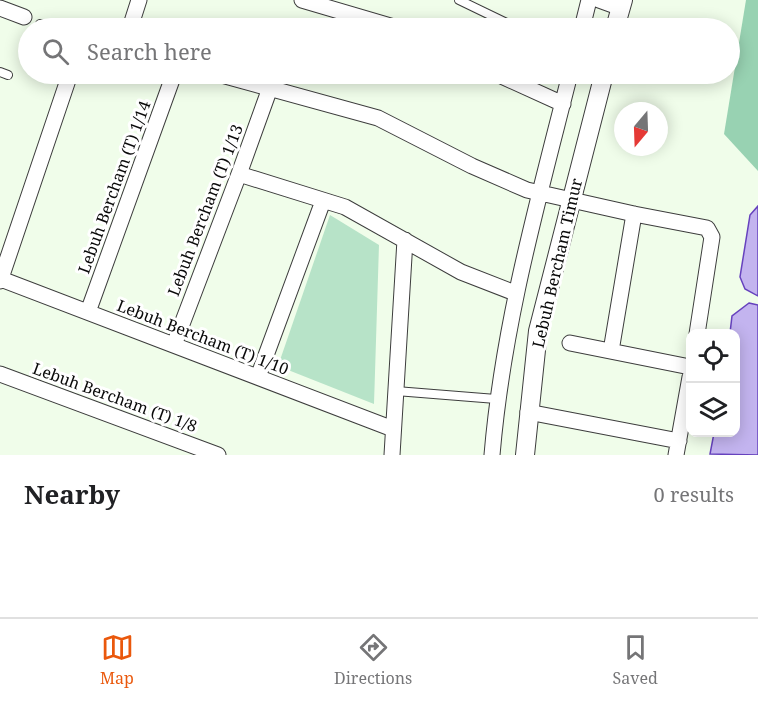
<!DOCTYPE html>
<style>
:root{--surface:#fff;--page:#f6f6f6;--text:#202124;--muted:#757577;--line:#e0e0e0;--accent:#ea580c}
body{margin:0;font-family:"Noto Serif",serif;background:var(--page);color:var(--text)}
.controls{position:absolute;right:18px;bottom:18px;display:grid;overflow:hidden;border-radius:12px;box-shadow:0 3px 15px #0003}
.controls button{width:54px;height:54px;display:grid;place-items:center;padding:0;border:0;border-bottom:2px solid var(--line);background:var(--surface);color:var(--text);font:30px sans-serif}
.compass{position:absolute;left:614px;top:102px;width:54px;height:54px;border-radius:50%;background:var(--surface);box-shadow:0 3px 15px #0003;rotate:199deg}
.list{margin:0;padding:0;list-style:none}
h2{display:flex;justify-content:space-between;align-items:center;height:78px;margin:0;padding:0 24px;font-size:26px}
h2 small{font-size:20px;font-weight:400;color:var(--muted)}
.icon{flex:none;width:33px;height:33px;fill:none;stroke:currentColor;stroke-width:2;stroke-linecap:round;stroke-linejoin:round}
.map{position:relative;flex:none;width:758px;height:455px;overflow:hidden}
.search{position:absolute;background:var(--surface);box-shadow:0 3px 15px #0003;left:18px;right:18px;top:18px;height:66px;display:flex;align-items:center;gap:15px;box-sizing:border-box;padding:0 21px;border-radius:33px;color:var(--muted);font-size:22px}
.sheet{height:162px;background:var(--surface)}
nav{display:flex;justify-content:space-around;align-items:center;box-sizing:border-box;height:84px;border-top:2px solid var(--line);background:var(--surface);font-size:16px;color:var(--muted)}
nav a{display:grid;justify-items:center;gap:3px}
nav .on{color:var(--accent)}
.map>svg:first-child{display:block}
.green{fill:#b7e3c8}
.forest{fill:#98d2b2}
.water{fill:#c3b4ef;stroke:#6642be;stroke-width:1.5}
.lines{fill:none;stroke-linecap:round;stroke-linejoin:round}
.service-casing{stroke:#3d3d3d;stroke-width:10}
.minor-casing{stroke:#3d3d3d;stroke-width:17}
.tertiary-casing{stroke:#3d3d3d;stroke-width:20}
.service{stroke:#fff;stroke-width:8}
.minor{stroke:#fff;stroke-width:15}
.tertiary{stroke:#fff;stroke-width:18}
.labels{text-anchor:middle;stroke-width:6;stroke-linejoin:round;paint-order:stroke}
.street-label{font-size:16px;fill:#0a0a0a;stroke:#fff}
</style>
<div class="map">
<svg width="758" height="455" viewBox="0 0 758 455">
<rect width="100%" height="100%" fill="#f0fdea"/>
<path class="green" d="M330,215l49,30 -5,159 -96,-38z"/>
<path class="forest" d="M746,0h12v171l-34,-37z"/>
<path class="water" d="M758,206v90l-13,-7 -5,-12 10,-62z
M749,303l9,2v150l-48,-1 4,-21 22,-1v-98l-6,-1 2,-17z"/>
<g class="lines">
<defs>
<path id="service" d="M459,0l58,28
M40,24l16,4
M0,72l8,3
M396,391l100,8"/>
<path id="minor" d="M302,0l95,28
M599,0l22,8
M0,8l24,9
M130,28l9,-28
M582,28l7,-28
M218,74l160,44 94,48 55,24 107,24 73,14 5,9 -15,97
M497,74l66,30
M239,174l106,33 116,65 54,21
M1,279l392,150
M0,281l70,-207
M88,312l86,-238
M570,343l120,24
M174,345l65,-171 31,-86
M611,351l23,-137
M0,374l218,81
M258,377l65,-176
M528,412l151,29
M392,455l13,-215
M492,455c11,-131 46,-254 78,-381
M676,455l14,-78"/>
<path id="tertiary" d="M615,28l8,-28
M525,455l13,-124 66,-257"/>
</defs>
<use href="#service" class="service-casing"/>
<use href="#minor" class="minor-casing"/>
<use href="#tertiary" class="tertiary-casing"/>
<use href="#service" class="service"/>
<use href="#minor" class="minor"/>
<use href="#tertiary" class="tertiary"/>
</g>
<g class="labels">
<g class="street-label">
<text transform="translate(114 187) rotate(-70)" y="6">Lebuh Bercham (T) 1/14</text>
<text transform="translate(205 210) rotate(-69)" y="6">Lebuh Bercham (T) 1/13</text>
<text transform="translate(557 263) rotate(-77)" y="6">Lebuh Bercham Timur</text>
<text transform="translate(203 337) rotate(21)" y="6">Lebuh Bercham (T) 1/10</text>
<text transform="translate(115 397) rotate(20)" y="6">Lebuh Bercham (T) 1/8</text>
</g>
</g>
</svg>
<div class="controls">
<button><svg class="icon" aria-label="locate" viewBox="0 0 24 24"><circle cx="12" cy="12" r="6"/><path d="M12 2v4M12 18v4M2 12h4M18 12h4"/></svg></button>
<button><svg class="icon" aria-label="layers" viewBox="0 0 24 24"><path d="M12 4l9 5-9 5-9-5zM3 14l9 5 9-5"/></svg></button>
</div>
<svg class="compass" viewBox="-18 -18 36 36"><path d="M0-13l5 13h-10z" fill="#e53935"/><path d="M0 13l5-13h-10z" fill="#757577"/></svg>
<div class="search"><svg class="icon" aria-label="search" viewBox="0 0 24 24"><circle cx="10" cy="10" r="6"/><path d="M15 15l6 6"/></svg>Search here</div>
</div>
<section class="sheet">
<h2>Nearby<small>0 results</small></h2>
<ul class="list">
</ul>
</section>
<nav>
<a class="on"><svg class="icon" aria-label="map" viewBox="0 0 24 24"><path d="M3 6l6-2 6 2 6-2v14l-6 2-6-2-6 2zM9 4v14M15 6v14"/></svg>Map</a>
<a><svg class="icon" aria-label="directions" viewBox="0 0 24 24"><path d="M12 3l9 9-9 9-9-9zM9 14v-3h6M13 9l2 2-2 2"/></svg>Directions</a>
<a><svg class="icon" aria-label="saved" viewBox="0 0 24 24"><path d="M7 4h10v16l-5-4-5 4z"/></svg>Saved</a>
</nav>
